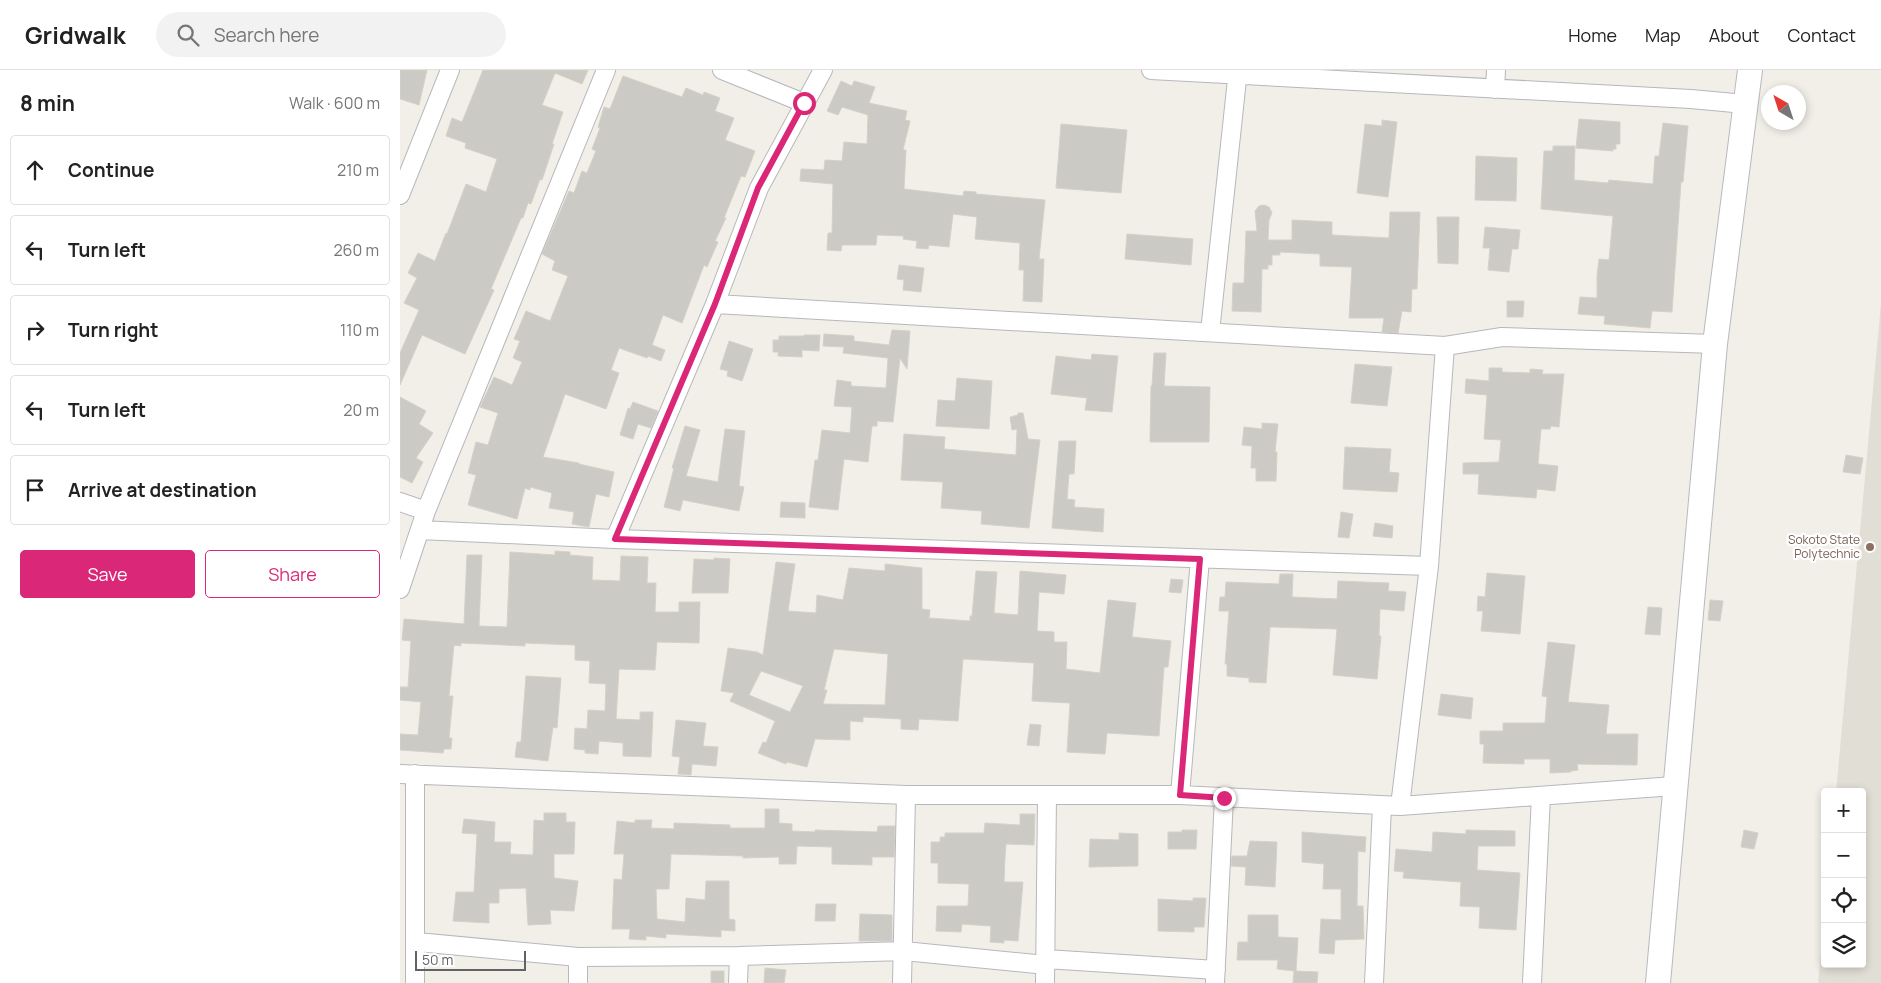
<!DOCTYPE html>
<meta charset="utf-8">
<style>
:root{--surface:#fff;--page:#f2f2f2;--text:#222;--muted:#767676;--line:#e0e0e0;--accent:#db2777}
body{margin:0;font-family:Manrope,sans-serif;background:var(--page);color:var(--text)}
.controls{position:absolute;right:15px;bottom:15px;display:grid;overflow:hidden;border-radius:5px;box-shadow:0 2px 8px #0003}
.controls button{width:45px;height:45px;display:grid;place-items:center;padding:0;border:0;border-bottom:1px solid var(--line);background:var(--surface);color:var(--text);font:25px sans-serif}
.compass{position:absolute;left:1361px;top:15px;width:45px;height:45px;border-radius:50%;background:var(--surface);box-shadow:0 2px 8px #0003;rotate:321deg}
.scale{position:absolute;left:15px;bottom:12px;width:111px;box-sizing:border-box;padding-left:5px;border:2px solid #5f6368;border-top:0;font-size:14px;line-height:18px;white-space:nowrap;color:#5f6368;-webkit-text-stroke:4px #fff;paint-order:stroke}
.stop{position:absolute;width:15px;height:15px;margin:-11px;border:4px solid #db2777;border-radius:50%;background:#fff}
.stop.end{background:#db2777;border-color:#fff;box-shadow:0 1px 5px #0008}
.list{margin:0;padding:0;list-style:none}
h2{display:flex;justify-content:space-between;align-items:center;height:65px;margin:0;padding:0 20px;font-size:21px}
h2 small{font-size:16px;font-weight:400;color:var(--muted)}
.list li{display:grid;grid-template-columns:32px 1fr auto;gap:15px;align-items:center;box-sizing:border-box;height:70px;margin:0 10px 10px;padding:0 10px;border:1px solid var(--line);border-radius:5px}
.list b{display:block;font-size:19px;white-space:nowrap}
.list em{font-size:16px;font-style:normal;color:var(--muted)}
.actions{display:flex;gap:10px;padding:15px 20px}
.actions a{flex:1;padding:11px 0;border:1px solid var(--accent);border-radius:5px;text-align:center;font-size:18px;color:var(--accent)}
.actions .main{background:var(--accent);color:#fff}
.icon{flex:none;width:28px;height:28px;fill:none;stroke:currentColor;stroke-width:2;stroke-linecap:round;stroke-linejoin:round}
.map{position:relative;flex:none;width:1481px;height:913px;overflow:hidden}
header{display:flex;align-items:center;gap:30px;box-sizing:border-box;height:70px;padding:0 25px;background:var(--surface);border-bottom:1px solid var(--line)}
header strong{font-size:24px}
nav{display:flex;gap:28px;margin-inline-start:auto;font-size:18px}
.search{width:350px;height:45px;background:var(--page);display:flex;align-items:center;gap:12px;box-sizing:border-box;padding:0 18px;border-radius:28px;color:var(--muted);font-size:19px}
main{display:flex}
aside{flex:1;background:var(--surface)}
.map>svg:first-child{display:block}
.education{fill:#e1ded6}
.building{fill:#cccac5;stroke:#d6d1c6;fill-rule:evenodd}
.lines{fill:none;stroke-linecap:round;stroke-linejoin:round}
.street-casing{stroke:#b5b8bc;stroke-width:20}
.secondary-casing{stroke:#b6babf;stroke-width:26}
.street{stroke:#fff;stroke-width:18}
.secondary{stroke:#fff;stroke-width:24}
.route{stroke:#db2777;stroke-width:6}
.education-dot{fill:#8d6e63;stroke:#fff;stroke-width:2}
.labels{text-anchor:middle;stroke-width:4.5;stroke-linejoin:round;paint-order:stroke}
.education-label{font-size:12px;fill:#785e54;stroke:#fff;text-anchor:end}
</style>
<header>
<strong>Gridwalk</strong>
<div class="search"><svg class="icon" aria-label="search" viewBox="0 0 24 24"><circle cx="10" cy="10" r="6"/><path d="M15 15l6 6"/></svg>Search here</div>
<nav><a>Home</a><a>Map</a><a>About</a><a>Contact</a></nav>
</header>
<main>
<aside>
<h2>8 min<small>Walk · 600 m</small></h2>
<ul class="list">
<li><svg class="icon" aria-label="ahead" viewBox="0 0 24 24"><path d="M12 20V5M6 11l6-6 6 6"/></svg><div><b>Continue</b></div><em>210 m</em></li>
<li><svg class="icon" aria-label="left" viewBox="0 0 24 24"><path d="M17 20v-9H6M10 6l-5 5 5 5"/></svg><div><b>Turn left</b></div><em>260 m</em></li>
<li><svg class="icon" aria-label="right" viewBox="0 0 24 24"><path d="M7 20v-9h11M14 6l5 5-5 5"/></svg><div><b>Turn right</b></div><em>110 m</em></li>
<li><svg class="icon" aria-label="left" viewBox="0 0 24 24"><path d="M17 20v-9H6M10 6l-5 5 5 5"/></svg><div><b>Turn left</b></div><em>20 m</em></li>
<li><svg class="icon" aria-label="arrive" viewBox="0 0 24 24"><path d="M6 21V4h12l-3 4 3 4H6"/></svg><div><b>Arrive at destination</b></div></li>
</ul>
<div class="actions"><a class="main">Save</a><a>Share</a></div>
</aside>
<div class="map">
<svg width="1481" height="913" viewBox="0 0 1481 913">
<rect width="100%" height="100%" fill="#f1efe8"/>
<path class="education" d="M1481,233v680h-63l7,-71v52h37v-172h-26z"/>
<path class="building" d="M0,0h27l-8,35 -19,-6z
M83,0h105l-6,14 -27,-11 -13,32 21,7 -11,32h2l-12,36 -2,-1 -9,25 -3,-1 -5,15h-2l-30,71 3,1 -29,64 -43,-19 -22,50v-32l19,-43 -15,-7 13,-25 -9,-5 10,-20 17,8 11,-28 1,1 19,-50 20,8 11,-33 -32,-11 1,-5 -20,-7 6,-18 10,4z
M223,6l59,21 4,-9 17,7 1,-3 16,6 -5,13 19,7 -9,22 30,11 -10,26 -4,-1 -17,42h2l-11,23 3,1 -11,25 -3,-2 -22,58 -19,-8 -11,30 13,5 -4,11 -13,-5 -1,2 -28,-10 -8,22 8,3 -13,36 -41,-15 -22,63 36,6v1l35,8 -5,25 -13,-3 -7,33 -17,-3 2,-12 -25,-4 3,-15 -22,-6v3l-5,-2 -8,31 -49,-14 8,-30 -8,-2 8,-31 12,3 10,-32 -18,-6 14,-30 18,8 10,-23 -9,-4 7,-17 -6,-2 12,-28 24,10 18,-45 -16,-6 3,-9 -13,-7 27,-63 5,2 8,-22 5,2 9,-22 -4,-2 8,-21 -2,-1 6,-20 6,2z
M441,11l11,5 2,-5 21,6 -6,16 38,8 -2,9 5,1 -7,29h3l-2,39 59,7 1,-5 12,1v2l69,6 -6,59h5l-2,43 -19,-1 1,-31h-5l1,-27 -45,-4 2,-22 -24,-3 -4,33 -20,-2 -1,4 -12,-1 1,-7 -14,-2 1,-3 -27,-1 -1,10h-34l-1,6 -14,-1 1,-17h4l1,-49 -33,-3 1,-12 23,1 1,-10 17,1 2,-19 23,2 1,-29 -26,-8 -4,8 -11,-4z
M1179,49l41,3v22h-4v5h-3v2l-37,-3z
M982,50l15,2 -9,75 -31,-4 8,-69 17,2z
M1263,53l25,3 -5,56h-2l-9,130 -20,-1 -2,17 -46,-4 1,-8 -27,-2 2,-17 17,1v-22l2,-17 10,1 4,-44 -72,-7 3,-58h9v-5h22l-1,34 34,3 1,-3 44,4 2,-28h4z
M661,54l66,6 -6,63 -65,-5z
M1076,86l41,2 -1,43 -41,-1z
M864,135l5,2 3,6 -3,7 -1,20h24v-20l40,2v13l57,3 1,-26h30l-3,77h-5l-1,23 -9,-1 -4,22 -16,-1 2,-14h-35l3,-51 -32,-1v-12l-40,-2v3h-8v10h-4v4h-6l-1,43 -29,-1 1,-28h11l2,-52h11l-2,-20 4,-5z
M1037,147h22l-1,47 -20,-1z
M1085,157l35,3 -2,19h-6l-3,23 -21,-2 2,-22h-7z
M727,164l66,5 -2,26 -66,-6z
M499,195l25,3 -3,24 -18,-2 1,-10 -7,-1z
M1107,231h17l-1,16h-16z
M492,260l18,1 -3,38 -7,-11 -7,64 -16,-1v5h-5l-4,36 -24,-3 -6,51 -29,-3 6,-47h3l4,-30 28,3 2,-26 -18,-1 3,-26 14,2v4l35,2 2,-30 -45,-5 1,-6 -21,-1 1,-12 30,2v5l35,4z
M404,265h16l-1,16 -17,-1v7l-24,-1v-4h-5v-12h6v-4h25z
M329,271l24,8 -11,32 -15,-5 1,-5 -8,-2z
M754,283h12l-2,33 46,1 -1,55h-59l1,-56h1z
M692,284l26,2 -6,56 -27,-2 2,-12 -36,-4 5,-38 35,4z
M955,294l37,3 -5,39 -36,-3z
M1089,298h13v4l28,1v-4l13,1 -1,4h22l-5,53 -8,-1 -1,3h-9l-3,35 20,2 -3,25 -18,-2 -1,9 -58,-4 1,-20h-16v-11l36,-1 2,-22 -17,-1 3,-44 -22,-2 1,-14 23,2z
M557,308l35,3 -3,48 -53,-3 2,-26 17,1z
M0,327l26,14 -7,13 14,9 -17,25 7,4 -11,21 -12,-6z
M233,332l25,9 -7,17 -13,-4 -5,15 -13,-4 8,-27 2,1z
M618,343h5l5,26 12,1 -11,88 -48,-4 1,-13 -41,-3 2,-26 -42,-2 3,-46 41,3 -1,12 72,6 1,-26 -5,1 -2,-13 8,-2z
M862,353l16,1 -3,28h2l-1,29h-20v-13h-5l1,-22 -10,-1 2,-18 18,2z
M285,356l15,4 -14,46 32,6 7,-53 20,2 -6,55 5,1 -5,24 -56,-11 -3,11 -16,-4 10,-39h-2z
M659,371h17l-2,33h-5l-2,25 8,1 -1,7 30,2 -1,23 -51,-4z
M945,377l46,2 -2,23 10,1 -2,19 -54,-3z
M1446,385l17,3 -3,16 -17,-2z
M381,432l24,1v15l-25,-1z
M941,442l12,2 -4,24 -11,-1z
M975,453l18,3 -1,12 -19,-2z
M155,481l15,1v3l23,2 -1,23 28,1 1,-25 27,1 -1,26h9l-1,29h24v-10h21l-1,41 -42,-1 -2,28 -36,-1 -3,50 24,1v-8h13l-2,45 -28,-1v-13l-24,-2 -1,13 -13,-1v-3l-11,-1 1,-21 12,1 1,-19 17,1 1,-27 -17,-1 1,-22 -15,-1v-15l-50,-2v3l-64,-3v3l-7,-1 -5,51h4l-4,42h3l-1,11h-7l-1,4 -43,-3v-16l18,1 3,-33 -21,-2v-13h8l3,-46 -9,-1 2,-21 60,5 3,-69h15l-3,71 28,1 3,-75 45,3z
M314,488l16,1 -2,34h-36l2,-34 20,1z
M376,492l19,2 -7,47 28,2 1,-18 26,5 6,-32 36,3v-7l37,4v41l8,1 -1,8 41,3v-5h2l4,-45 21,1 -3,41 24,2 2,-44 46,4 -2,19 -25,-2 -2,39 17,1v10h13l-1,27 34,4 8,-73 28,3 -4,34 39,4 -3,26h-4l-5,69 -52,-3 -2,21 -38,-2 3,-49 -38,-2 2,-38 -71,-4 -5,62 -39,-2 -1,11 -17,-1v-10l-38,-2v5l-13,-1v19l-35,-1 -8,28 -20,-5 -1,2 -28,-11 5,-11 3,1 9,-22 -45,-20 4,-8 -13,-2 7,-43 29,4 6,3zM434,579l54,5 -3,51 -62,-1 4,-14h-3zM361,601l42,15 -13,26 -41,-17z
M1087,503l38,3 -5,58 -39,-3 2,-20h-6l1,-15 7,1z
M880,504h13l-1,23 45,2 1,-18 51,2 -1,8 18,1 -2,19 -24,-2 -1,27h2l-4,43 -44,-4 4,-46 -64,-2h-3l-4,56 -17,-1v-4l-22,-2v-12h-2l4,-53h-10l1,-14h5l1,-15 53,2z
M771,509l12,1 -2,13 -12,-1z
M1310,530l13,1 -3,20 -12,-1z
M1248,537l14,1 -2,27 -15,-1z
M1148,572l27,3 -7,57 41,3 -3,29h32l-1,31 -60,-1 1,6 -7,1v1l-21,1v-14h-26v5l-41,-1 1,-19h-4v-13h23v-8h42l2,-26 -5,-1z
M126,606l35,2 -4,50 -4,-1 -5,34 -33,-4 2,-15h4z
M1041,624l32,4 -2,21 -33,-4z
M276,650l30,3 -3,23 15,1 -2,19 -24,-2 -1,11 -13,-1 2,-17 -8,-1z
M630,654l11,1 -2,21 -12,-1z
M365,739h14v14l13,1v7l23,1v-2l62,2 1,-6h17l-1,31h-22v8l-40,-1v-17l-35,-1 -1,18h-17v-7l-36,1v-2l-72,-2 -2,35h-13l1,30 28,3 1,-24 19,2 1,-19h23v38l6,1v11l-14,-1v7l-55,-3v4l-20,-2v4l-17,-1 1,-10h-18l2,-50 8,1 2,-26h-10l3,-33 18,2v-3h17l-1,8 23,1v-6l56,2v3h35z
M144,743h22v9h9l-1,32h-20v24l24,3 -4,30 -24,-1 1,14 -23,1 -2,-37 -27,1v14h-10v20l-36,-2 3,-29h18l3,-58 -15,-1 2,-14 31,3 -1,20h17l-1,12 23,1 1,-35 10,1z
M620,744h15l-1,31 -28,-1 -1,13 -1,25h19l-5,59 -14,-1v3l-14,-1 1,-16 -29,-2 -1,8 -25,-1 1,-25h31l1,-22 -31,-1v-20h-7v-21h9v-5h5v-4h39l1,-10 35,2z
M782,760h15l-1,19h-28v-17h14z
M1066,760l49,1v15h-37l-1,24 43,3 -4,57 -37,-2 1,-21 -20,-1 1,-24 -58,-4 1,-6 -10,-1 2,-22 36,3 1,-20 33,2z
M1344,760l14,3 -4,16 -13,-2z
M902,762l64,5 -1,15 -7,-1 -1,55h6l1,33 -29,1 -1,14 -15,-1 2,-34 20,1v-31h-18l1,-25 -22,-2z
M719,763l19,1v32l-49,1 1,-28 29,1z
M850,771l27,1 -2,45 -30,-2 1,-18 -15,-1 1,-10h15z
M793,828h13l-2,29h-10v5l-36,-1v-32l35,2z
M416,834h20l-1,17h-20z
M460,844l32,1v26h-33z
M848,845h30v22l20,1 -2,33 22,1 -1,11h-24l1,-12 -17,-2 1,-9h-41l1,-18h10z
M365,898l21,2 -2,13h-20z
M311,901h13v12h-13z"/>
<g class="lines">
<defs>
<path id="street" d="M322,0l82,33
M751,0l540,29 54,5
M1095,19l1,-19
M0,125l50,-125
M315,234l730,42 57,-9 213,7
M810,262l28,-262
M0,432l26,9
M20,460l195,9 814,27
M215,469l100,-235 44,-116 64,-118
M0,519l26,-78 180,-441
M0,704l506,21h274l220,11 274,-20
M15,704v209
M780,725l20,-236
M1000,736l29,-240 16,-220
M17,872l161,15 161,-1 165,-5 142,14
M646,889l170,11
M178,913v-26
M338,913l1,-27
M502,913l4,-188
M645,913l2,-188
M815,913l9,-185
M974,913l8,-177
M1132,913l9,-187"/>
<path id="secondary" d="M1258,913l57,-639 35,-274"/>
</defs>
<use href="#street" class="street-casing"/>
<use href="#secondary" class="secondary-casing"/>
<use href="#street" class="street"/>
<use href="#secondary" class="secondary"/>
</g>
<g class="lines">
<path class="route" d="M404,33l-46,85 -43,116 -100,235 585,20 -20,236 44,3"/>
</g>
<circle class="education-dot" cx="1470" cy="477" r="5"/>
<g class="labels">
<g class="education-label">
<text x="1460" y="474">Sokoto State<tspan x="1460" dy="14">Polytechnic</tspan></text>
</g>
</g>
</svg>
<div class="controls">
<button>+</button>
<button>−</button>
<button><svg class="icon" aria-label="locate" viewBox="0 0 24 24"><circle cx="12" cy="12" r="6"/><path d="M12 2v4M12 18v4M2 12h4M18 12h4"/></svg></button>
<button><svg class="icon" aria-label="layers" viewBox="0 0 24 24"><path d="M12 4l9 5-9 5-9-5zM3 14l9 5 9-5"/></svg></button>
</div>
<svg class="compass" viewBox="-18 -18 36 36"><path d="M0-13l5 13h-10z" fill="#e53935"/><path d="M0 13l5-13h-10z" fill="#767676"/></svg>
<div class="scale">50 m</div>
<div class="stop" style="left:404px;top:33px"></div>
<div class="stop end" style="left:824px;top:728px"></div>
</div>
</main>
